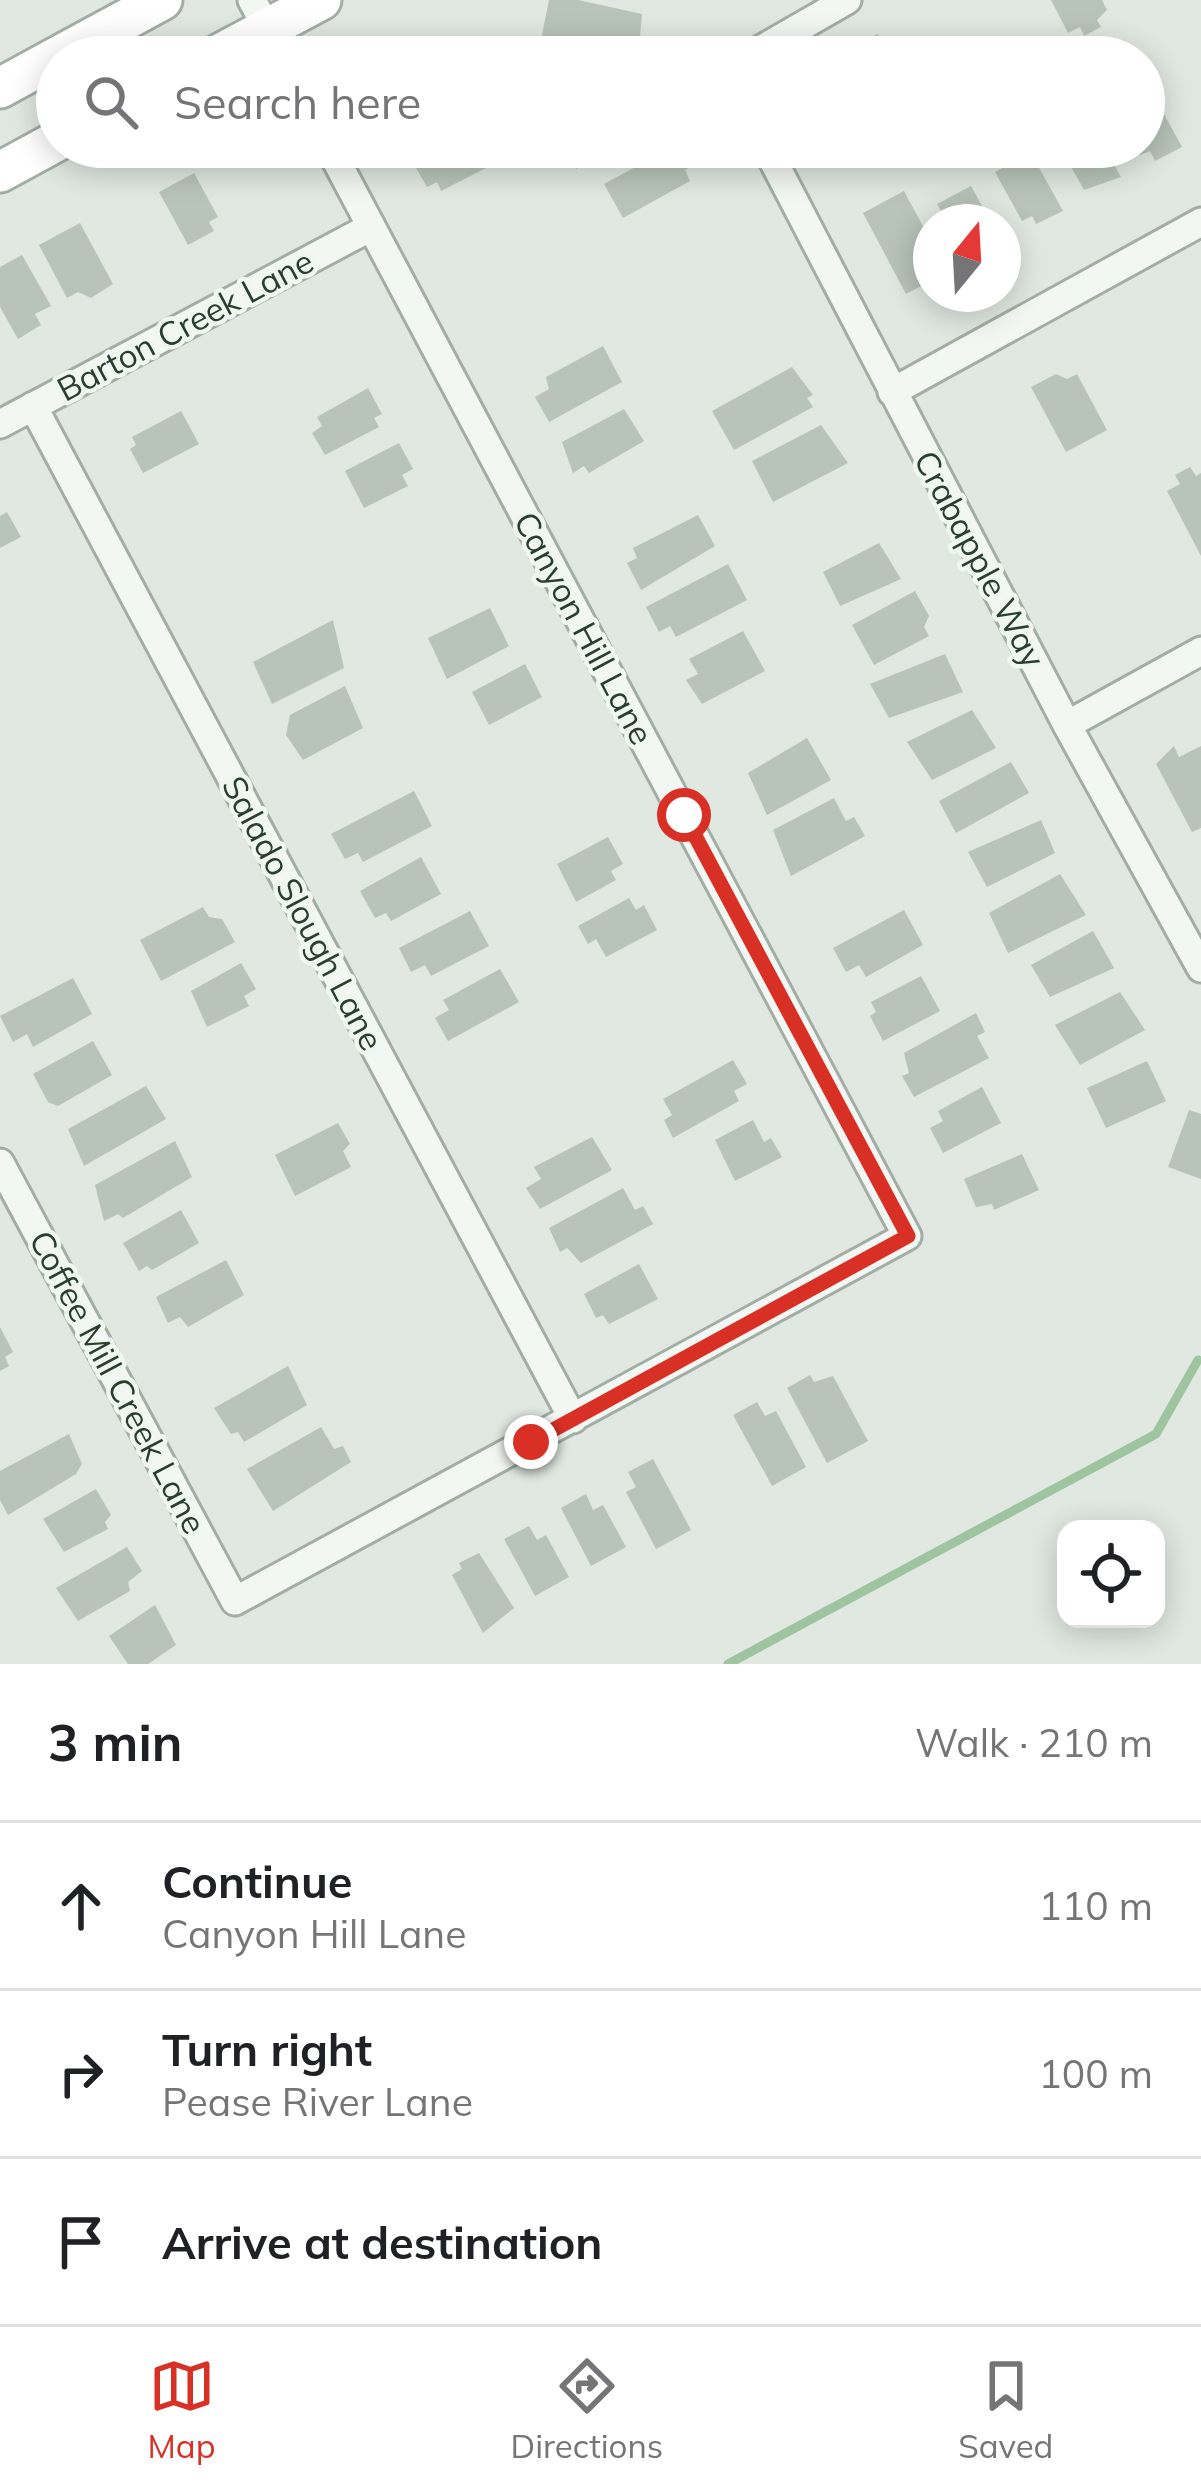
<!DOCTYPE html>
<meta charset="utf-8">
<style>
:root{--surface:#fff;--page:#f2f2f2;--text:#202124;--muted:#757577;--line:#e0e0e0;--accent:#d93025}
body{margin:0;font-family:Mulish,sans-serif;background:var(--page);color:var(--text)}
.controls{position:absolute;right:36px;bottom:36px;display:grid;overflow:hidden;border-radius:24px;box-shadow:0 6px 30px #0003}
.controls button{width:108px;height:108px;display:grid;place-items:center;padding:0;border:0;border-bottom:3px solid var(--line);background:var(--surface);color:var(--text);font:60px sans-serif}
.compass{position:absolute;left:913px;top:204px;width:108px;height:108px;border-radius:50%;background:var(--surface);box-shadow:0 6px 30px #0003;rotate:18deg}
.stop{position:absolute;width:36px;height:36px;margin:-27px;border:9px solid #d93025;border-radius:50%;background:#fff}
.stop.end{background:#d93025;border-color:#fff;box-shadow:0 3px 12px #0008}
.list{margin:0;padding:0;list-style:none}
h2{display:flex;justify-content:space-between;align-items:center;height:156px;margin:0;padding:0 48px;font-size:51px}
h2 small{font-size:39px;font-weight:400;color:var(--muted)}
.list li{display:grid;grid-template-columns:78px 1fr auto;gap:36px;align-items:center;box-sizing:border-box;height:168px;padding:0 48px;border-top:3px solid var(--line)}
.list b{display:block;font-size:45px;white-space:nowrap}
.list p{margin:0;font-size:39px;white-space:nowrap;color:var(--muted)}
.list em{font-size:39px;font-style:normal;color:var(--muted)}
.icon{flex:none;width:66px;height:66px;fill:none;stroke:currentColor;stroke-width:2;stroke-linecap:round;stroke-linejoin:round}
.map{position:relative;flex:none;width:1201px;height:1664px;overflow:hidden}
.search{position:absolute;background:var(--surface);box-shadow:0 6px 30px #0003;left:36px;right:36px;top:36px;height:132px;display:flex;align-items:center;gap:30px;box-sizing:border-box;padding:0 42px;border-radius:66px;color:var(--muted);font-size:45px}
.sheet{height:660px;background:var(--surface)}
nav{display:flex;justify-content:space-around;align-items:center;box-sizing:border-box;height:168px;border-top:3px solid var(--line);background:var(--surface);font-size:33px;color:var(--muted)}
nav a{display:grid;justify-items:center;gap:6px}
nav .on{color:var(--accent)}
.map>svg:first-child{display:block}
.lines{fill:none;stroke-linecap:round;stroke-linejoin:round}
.stream{stroke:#9ec5a0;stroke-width:9}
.building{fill:#b8c4ba}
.street-casing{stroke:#a2aea4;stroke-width:33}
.secondary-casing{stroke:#a2aea4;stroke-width:45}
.street{stroke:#f3f7f3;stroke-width:27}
.secondary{stroke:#fff;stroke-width:39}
.route{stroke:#d93025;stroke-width:15}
.labels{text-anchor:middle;stroke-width:9;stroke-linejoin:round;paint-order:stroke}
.street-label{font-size:33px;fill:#2a3e2e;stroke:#f0f6f0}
</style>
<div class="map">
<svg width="1201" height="1664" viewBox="0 0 1201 1664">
<rect width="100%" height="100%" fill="#e0e8e1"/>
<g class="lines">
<path class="stream" d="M728,1664l428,-230 42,-74"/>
</g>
<path class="building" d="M549,0h29l64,14 -3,33 -5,-1 -2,11h-12l-79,-17z
M1051,0h51l5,10 -10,10 4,7 -17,9 -4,-9 -12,6z
M878,34l7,13 10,-5 8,15h-47l-5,-10z
M1151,90l31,57 -27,14 -5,-10 -10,4 -4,-8h8v-54z
M439,147h36l11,21 -45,23 -4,-9 -10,5 -15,-26z
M565,147h54l-43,22z
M672,147h8l11,20 -6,3 5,11 -67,37 -19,-34z
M1060,147h44l17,30 -37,13z
M1031,153l32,58 -27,13 -4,-8 -10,5 -27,-49z
M194,173l24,44 -9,5 5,9 -26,14 -29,-53z
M971,186l20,36h-43l-11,-18z
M904,191l27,50v40l-25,13 -43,-81z
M80,223l33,61 -22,14 -13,-6 -11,6 -28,-53z
M22,255l29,51 -16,8 6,11 -23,14 -18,-32v-40z
M603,346l19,36 -73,40 -14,-25 14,-8 -3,-12z
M792,367l21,28 -6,3 6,9 -79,43 -22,-39z
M1056,374l11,5 10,-5 30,56 -41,22 -35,-65z
M368,388l14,26 -8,4 5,9 -54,28 -13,-22 10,-7 -5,-9z
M624,409l20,32 -55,32 -5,-7 -11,7 -11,-31z
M181,411l18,33 -56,29 -13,-24 6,-4 -4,-8z
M821,425l27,38 -75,39 -21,-41z
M399,443l14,26 -11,6 6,11 -44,22 -19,-37z
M1190,467l6,9 5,-3v83l-34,-65 13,-7 -5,-9z
M7,512l14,25 -21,11v-32z
M698,515l17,31 -74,44 -14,-27 10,-5 -4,-10z
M879,543l22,36 -61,27 -17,-34z
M728,564l19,36 -71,37 -6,-11 -11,6 -13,-25z
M915,591l14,25 -5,11 5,9 -55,29 -22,-40z
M490,608l19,38 -62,33 -19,-41z
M333,620l11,48 -72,36 -19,-42z
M743,631l22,40 -63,33 -16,-24 12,-6 -9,-15z
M945,654l18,38 -74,26 -19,-34z
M525,664l17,33 -53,28 -17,-33z
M345,686l18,42 -60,32 -17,-25 4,-20z
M972,710l24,38 -64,32 -25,-38z
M807,738l24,42 -64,35 -19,-42z
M1174,746l5,11 22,-11v82l-9,4 -36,-68z
M1011,762l18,31 -73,40 -17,-32z
M414,791l18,35 -69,36 -5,-9 -13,6 -14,-25z
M834,798l12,23 8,-4 11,19 -74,40 -18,-46z
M1041,820l14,33 -68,34 -19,-35z
M608,837l15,27 -12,7 5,9 -40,22 -19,-38z
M421,857l20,37 -50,27 -5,-8 -11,5 -15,-27z
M1060,874l26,41 -78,38 -19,-40z
M629,898l7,12 8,-5 13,25 -51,27 -10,-18 -8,5 -10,-18z
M203,907l6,10 13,2 13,23 -74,39 -21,-41z
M904,910l19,35 -57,32 -7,-12 -13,7 -13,-24z
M470,911l19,35 -58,30 -6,-11 -14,7 -12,-24z
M1093,931l21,37 -64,29 -19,-32z
M241,963l15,26 -12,7 5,10 -42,21 -16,-36z
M500,969l19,33 -71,39 -13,-23 14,-8 -6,-10z
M921,976l19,35 -57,30 -13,-25 6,-4 -5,-10z
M73,978l19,36 -59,33 -6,-13 -14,8 -13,-26z
M1120,992l25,38 -65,35 -25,-40z
M976,1013l9,19 -8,4 12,22 -75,39 -12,-21 7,-3 -5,-20z
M93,1041l19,34 -54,31 -10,-4 -15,-28z
M733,1060l14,24 -13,7 5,10 -66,37 -9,-18 8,-5 -9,-16z
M1147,1061l19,40 -60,27 -19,-40z
M146,1086l20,33 -82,47 -16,-37z
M982,1087l19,36 -58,30 -13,-25 13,-7 -5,-10z
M1189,1110l12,4v65l-33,-12z
M753,1120l11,22 7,-4 11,19 -47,24 -20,-41z
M338,1123l12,21 -7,7 8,16 -56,29 -20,-41z
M592,1137l20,33 -72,39 -14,-21 15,-9 -7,-12z
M175,1141l17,36 -69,41 -5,-4 -14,7 -9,-36z
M1022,1154l17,36 -45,20 -2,-6 -16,3 -12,-28z
M623,1188l12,22 8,-4 10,18 -72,39 -14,-15 -7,4 -11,-24z
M181,1210l18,33 -47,27 -5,-4 -8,5 -16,-28z
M226,1260l18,35 -56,32 -8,-10 -12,6 -12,-26z
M639,1264l19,35 -49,25 -6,-9 -7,3 -12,-24z
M0,1327l13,25 -8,5 4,9 -9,5z
M288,1366l19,39 -63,37 -6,-10 -7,2 -17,-26z
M810,1375l4,7 19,-6 35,65 -41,22 -40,-75z
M757,1402l8,14 11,-5 30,56 -34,19 -39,-71z
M321,1427l13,22 9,-3 8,16 -78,49 -26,-42z
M69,1434l13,30 -6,10 -68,41 -8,-15v-29z
M653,1459l38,71 -35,19 -30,-57 10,-5 -8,-15z
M96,1489l15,26 -6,7 3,7 -44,23 -21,-33z
M586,1494l7,16 10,-5 23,42 -35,19 -30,-58z
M529,1526l8,14 9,-5 23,42 -34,19 -31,-57z
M127,1547l15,24 -14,11 2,9 -52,30 -22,-33z
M479,1553l35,55 -31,25 -31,-58 10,-6 -3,-6z
M155,1605l21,40 -28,19h-20l-19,-28z"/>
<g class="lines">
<defs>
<path id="street" d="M252,0l30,57
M748,57l99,-57
M766,147l301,578 134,243
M892,392l309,-170
M33,406l540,1013
M0,424l371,-197
M1067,725l134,-74
M0,1163l235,438 672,-365 -578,-1089"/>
<path id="secondary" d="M57,57l105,-57
M214,57l107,-57
M0,88l57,-31
M0,172l57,-31"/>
</defs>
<use href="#street" class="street-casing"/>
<use href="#secondary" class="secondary-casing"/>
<use href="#street" class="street"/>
<use href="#secondary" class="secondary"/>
</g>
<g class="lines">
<path class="route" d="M531,1442l377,-206 -224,-421"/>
</g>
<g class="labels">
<g class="street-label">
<text transform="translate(185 325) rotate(-28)" y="12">Barton Creek Lane</text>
<text transform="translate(980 559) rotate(62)" y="12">Crabapple Way</text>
<text transform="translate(584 628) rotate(62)" y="12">Canyon Hill Lane</text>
<text transform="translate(303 913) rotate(62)" y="12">Salado Slough Lane</text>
<text transform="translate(118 1382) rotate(62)" y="12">Coffee Mill Creek Lane</text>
</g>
</g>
</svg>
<div class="controls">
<button><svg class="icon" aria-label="locate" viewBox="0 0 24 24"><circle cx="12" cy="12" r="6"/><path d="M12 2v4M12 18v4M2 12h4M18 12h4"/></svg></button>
</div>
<svg class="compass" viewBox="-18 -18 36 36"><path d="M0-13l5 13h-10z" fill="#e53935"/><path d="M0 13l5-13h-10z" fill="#757577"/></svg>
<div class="stop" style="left:684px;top:815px"></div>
<div class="stop end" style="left:531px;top:1442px"></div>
<div class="search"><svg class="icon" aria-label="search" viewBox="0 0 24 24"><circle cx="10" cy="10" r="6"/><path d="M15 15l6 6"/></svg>Search here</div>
</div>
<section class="sheet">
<h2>3 min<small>Walk · 210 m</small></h2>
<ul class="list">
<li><svg class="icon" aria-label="ahead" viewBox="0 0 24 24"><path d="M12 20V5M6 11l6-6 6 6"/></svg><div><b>Continue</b><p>Canyon Hill Lane</p></div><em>110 m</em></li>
<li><svg class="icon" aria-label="right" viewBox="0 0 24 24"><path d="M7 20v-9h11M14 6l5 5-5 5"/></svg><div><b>Turn right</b><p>Pease River Lane</p></div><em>100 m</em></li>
<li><svg class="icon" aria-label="arrive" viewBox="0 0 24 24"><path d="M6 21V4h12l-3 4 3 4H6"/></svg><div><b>Arrive at destination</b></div></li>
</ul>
</section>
<nav>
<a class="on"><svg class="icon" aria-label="map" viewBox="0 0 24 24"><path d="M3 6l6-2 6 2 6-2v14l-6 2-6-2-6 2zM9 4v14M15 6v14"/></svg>Map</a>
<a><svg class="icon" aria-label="directions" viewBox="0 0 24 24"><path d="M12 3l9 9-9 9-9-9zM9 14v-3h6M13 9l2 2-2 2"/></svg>Directions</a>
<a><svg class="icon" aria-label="saved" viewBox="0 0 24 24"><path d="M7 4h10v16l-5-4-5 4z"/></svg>Saved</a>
</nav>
